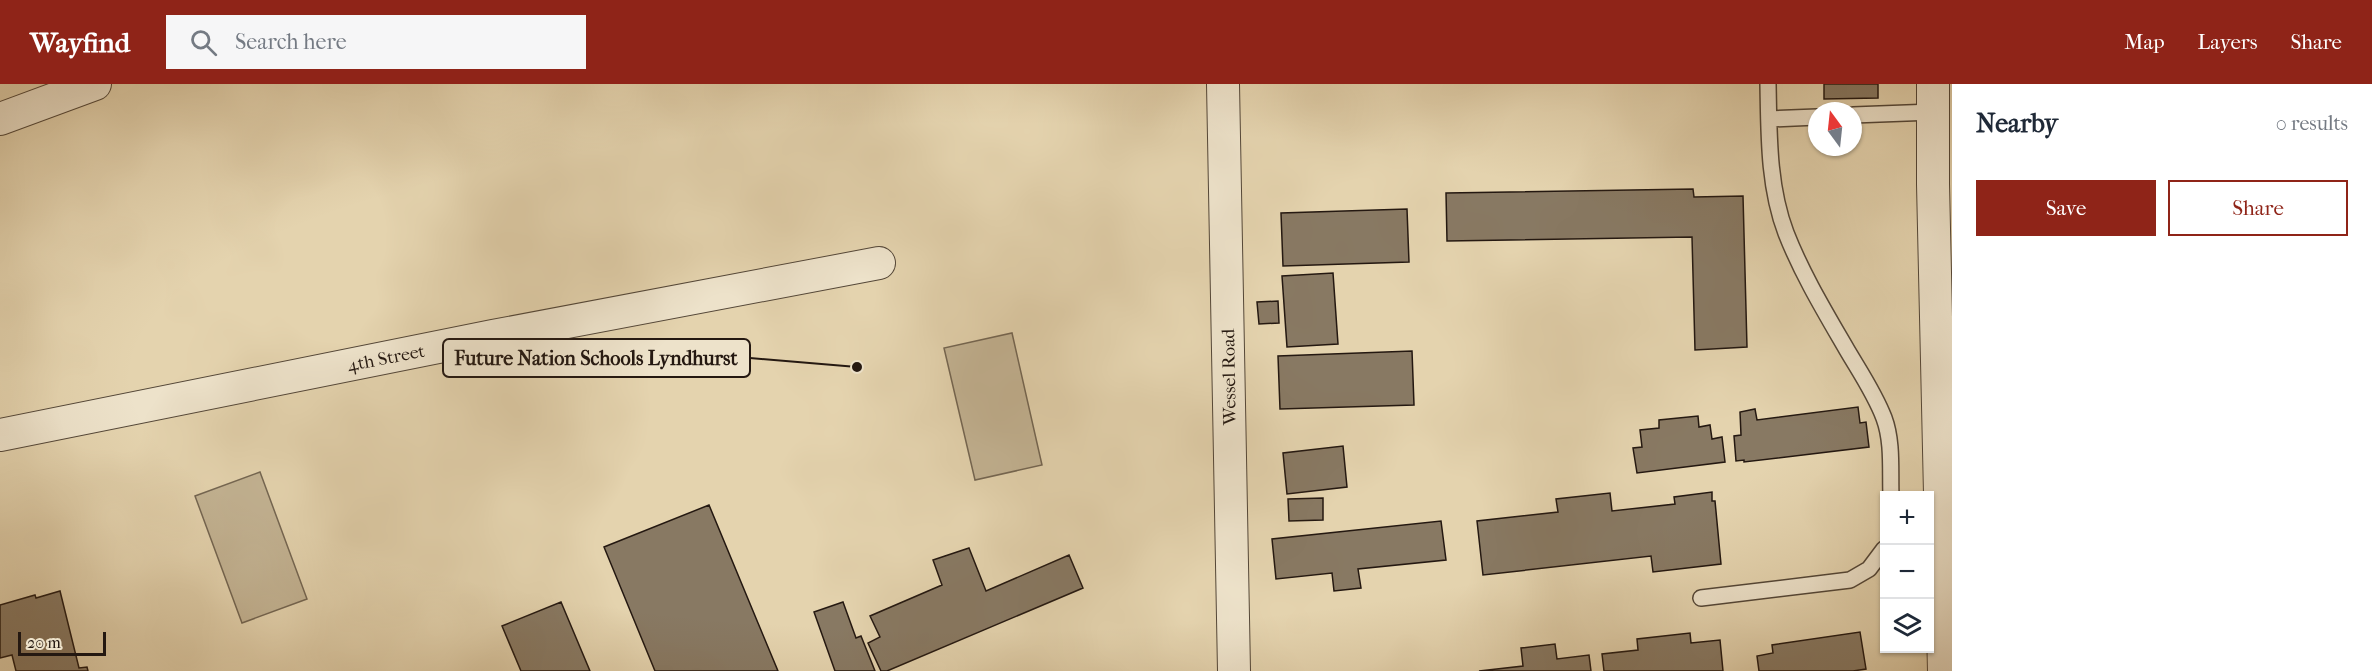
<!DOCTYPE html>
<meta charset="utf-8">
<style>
:root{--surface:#fff;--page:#f6f6f7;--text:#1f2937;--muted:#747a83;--line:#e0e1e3;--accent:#8f2418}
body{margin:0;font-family:"IM FELL French Canon",serif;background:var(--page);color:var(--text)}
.controls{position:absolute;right:18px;bottom:18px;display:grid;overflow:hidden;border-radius:0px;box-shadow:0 2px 4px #0004}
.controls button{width:54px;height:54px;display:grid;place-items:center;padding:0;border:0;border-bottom:2px solid var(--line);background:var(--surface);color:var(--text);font:30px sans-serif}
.compass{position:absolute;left:1808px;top:18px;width:54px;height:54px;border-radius:50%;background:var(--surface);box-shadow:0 2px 4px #0004;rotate:345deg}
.scale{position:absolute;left:18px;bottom:15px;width:88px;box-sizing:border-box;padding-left:6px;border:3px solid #241811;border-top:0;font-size:16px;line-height:21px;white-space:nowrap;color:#241811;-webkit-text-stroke:4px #ede2ca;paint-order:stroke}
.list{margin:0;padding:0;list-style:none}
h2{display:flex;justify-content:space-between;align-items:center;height:78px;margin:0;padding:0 24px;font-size:26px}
h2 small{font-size:20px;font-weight:400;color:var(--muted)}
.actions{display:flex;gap:12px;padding:18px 24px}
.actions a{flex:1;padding:14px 0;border:2px solid var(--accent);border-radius:0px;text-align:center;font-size:21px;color:var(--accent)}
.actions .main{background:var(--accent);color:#fff}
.icon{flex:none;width:33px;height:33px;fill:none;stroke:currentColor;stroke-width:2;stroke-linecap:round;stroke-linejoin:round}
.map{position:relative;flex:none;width:1952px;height:587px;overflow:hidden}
header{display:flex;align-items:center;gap:36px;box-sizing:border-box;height:84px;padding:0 30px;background:var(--accent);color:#fff}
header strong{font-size:28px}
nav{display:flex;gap:33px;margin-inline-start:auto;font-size:21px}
.search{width:420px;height:54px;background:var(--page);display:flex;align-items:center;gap:15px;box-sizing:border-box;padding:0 21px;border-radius:0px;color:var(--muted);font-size:22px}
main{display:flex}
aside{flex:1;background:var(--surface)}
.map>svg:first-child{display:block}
.green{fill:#c3b393;stroke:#746652;stroke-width:1.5}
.building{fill:#887963;stroke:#241811;stroke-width:1.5}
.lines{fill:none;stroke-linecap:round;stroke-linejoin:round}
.lane-casing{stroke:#544738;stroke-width:18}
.street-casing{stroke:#544738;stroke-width:34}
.lane{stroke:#ede2ca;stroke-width:15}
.street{stroke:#ede2ca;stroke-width:32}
.labels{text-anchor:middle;stroke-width:4.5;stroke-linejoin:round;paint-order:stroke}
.street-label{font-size:18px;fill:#241811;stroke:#ede2ca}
.leader{fill:none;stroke:#241811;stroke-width:2}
.callout-dot{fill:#241811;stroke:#ede2ca;stroke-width:2}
.callout{fill:#ede2ca;stroke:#241811;stroke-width:2}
.callout-label{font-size:20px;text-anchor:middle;font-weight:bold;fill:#241811}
</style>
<header>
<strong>Wayfind</strong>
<div class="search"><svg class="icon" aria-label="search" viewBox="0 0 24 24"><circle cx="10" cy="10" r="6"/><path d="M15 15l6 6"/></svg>Search here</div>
<nav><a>Map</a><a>Layers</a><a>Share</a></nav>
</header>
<main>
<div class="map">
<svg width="1952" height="587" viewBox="0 0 1952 587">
<rect width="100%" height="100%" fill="#e4d3ae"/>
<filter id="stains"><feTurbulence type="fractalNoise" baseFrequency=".00333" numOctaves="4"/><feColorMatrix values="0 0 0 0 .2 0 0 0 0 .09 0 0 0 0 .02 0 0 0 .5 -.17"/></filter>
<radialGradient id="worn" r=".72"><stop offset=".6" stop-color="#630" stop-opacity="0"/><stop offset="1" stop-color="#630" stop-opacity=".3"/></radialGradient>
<path class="green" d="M1012,249l30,132 -67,15 -31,-132z
M260,388l47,127 -65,24 -47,-127z"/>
<path class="building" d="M1824,0h54v14l-54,1z
M1693,105l1,8 49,-1 4,151 -52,3 -3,-113 -245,4 -1,-48z
M1407,125l2,53 -126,4 -2,-53z
M1333,189l5,71 -51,3 -5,-71z
M1278,217l1,22 -20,1 -2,-22z
M1412,267l2,54 -134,4 -2,-53z
M1858,323l2,16 6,-1 3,25 -125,15v-2l-8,1 -2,-25 7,-1 -1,-23 15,-3 2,11z
M1698,332l1,11 11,-2 2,14 10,-2 3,25 -88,11 -4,-25 9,-1 -2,-17 19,-2v-8z
M1343,362l4,41 -60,7 -4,-41z
M1712,408v9h3l6,63 -68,8 -2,-16 -168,19 -6,-54 81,-9 -2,-13 54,-6 2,18 63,-7 -1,-7z
M1323,414v22l-34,1 -1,-22z
M709,421l49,118 20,48h-123l-51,-124z
M1441,437l5,39 -88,9 3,19 -27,3 -2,-18 -56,6 -4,-40z
M969,464l17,43 83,-36 14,33 -196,83h-6l-13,-28 12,-6 -10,-21 72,-31 -9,-25z
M60,507l19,77 8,-1 1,4h-72l-4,-16 -12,3v-53l35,-10 1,3z
M561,518l29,69h-69l-19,-45z
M843,518l13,36 5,-2 14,35h-40l-21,-59z
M1860,548l6,37 -13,2h-94l-2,-15 16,-3 -1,-8z
M1690,549l1,10 29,-3 3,31h-119l-2,-17 36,-4 -1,-11z
M1555,560l2,15 32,-4 2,16h-112l44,-5 -2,-18z"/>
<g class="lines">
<defs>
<path id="lane" d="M1768,0c1,49 0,102 18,149 16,41 39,79 61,117 13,22 28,44 37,68 9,24 6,53 7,78
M1853,31l80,-3
M1769,35l48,-2
M1701,514l149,-18 19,-11 15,-20"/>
<path id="street" d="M1223,0l11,587
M1933,0v100l11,487
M0,35l95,-35
M0,351l493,-99 386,-73"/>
</defs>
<use href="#lane" class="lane-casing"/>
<use href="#street" class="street-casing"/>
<use href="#lane" class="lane"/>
<use href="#street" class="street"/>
</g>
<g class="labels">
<g class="street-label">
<text transform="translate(386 274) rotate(-11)" y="6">4th Street</text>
<text transform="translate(1229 293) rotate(-91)" y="6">Wessel Road</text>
</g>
</g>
<path class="leader" d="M857 283L750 274"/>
<circle class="callout-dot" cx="857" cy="283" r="6"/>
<rect class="callout" x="443" y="255" width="307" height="38" rx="6"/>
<g class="callout-label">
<text x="596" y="281">Future Nation Schools Lyndhurst</text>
</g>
<rect width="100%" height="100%" filter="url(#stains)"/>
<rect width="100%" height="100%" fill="url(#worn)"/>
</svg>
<div class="controls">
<button>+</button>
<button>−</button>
<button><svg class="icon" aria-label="layers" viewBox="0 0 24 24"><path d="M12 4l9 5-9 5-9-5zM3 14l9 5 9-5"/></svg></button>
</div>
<svg class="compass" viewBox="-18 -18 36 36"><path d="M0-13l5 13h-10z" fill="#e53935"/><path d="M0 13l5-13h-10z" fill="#747a83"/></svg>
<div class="scale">20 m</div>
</div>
<aside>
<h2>Nearby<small>0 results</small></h2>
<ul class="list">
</ul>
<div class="actions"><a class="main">Save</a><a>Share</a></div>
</aside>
</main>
